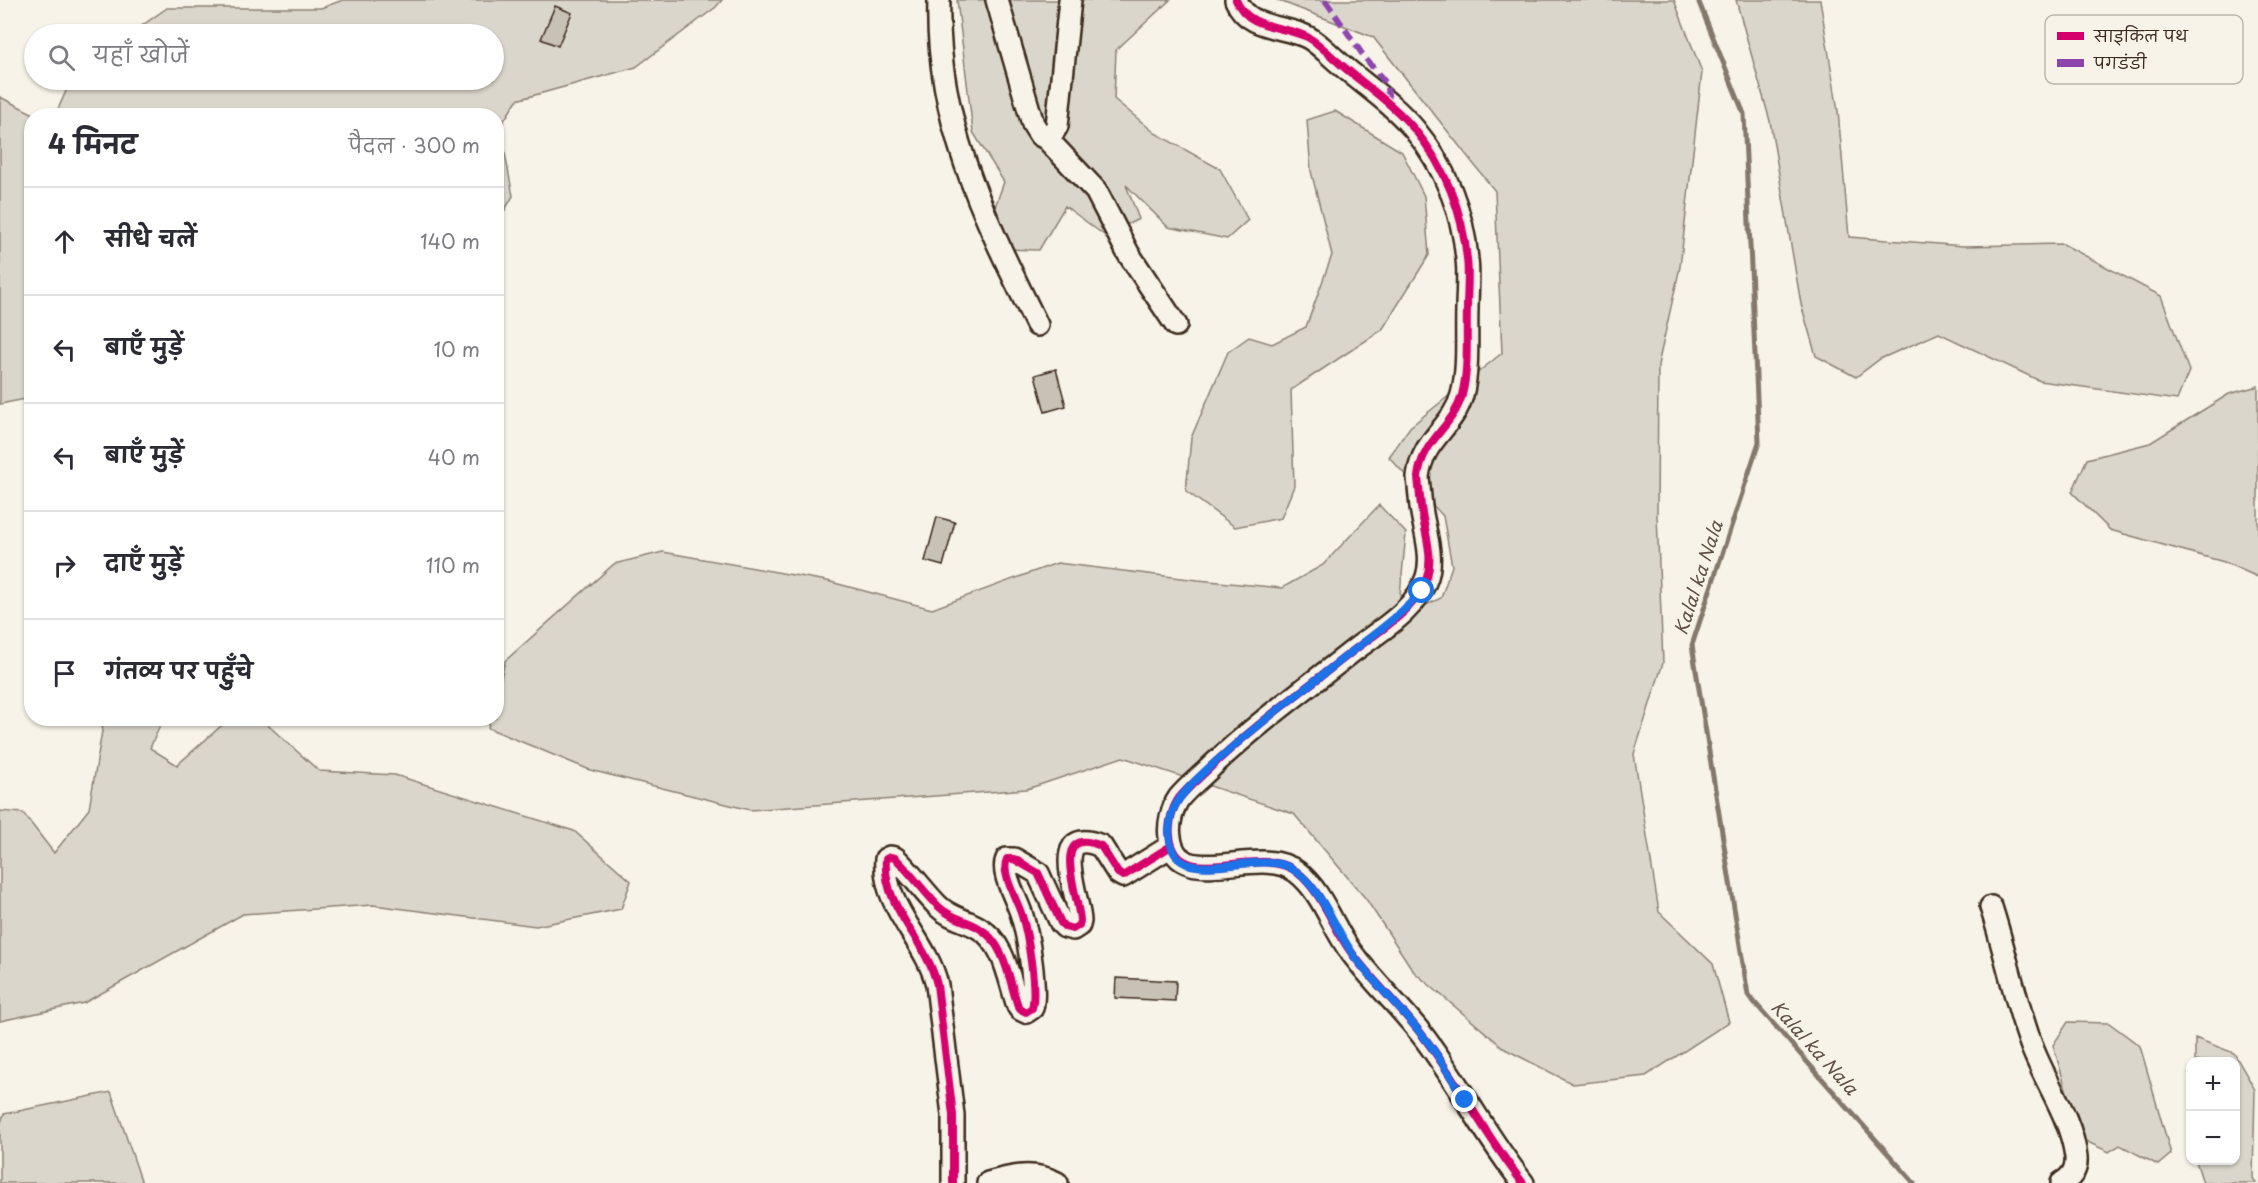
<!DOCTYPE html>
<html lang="hi">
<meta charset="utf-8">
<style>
:root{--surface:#fff;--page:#f7f7f7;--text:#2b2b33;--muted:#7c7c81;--line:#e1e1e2}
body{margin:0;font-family:"Playpen Sans","Playpen Sans Deva",sans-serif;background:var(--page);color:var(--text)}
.controls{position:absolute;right:18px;bottom:18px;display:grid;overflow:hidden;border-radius:12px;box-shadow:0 2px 4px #0004}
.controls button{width:54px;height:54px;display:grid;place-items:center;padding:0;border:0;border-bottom:2px solid var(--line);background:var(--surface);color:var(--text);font:30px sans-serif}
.stop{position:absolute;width:18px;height:18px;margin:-14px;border:4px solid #1a73e8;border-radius:50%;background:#fff}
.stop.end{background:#1a73e8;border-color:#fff;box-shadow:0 2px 6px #0008}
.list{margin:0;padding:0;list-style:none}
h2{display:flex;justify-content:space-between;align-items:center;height:78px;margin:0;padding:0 24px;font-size:26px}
h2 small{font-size:20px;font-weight:400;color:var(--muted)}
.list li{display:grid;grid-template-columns:39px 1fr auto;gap:18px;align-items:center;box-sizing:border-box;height:108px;padding:0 24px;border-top:2px solid var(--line)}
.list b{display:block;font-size:22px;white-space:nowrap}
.list em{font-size:20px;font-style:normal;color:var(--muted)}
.icon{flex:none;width:33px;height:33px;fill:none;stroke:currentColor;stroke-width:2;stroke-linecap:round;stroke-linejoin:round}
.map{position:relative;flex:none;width:2258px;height:1183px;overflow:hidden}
.search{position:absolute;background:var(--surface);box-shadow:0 2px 4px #0004;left:24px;top:24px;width:480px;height:66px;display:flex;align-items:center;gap:15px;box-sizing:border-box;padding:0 21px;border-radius:33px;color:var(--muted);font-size:22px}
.panel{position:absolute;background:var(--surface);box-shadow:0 2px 4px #0004;left:24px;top:108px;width:480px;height:618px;border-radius:24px}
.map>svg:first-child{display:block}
.green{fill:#dbd6cb;stroke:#8b8074;stroke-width:1.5}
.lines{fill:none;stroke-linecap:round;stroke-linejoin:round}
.stream{stroke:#84786c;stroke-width:5}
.building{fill:#c8c1b6;stroke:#3b2a1e;stroke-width:1.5}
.minor-casing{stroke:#3b2a1e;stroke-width:26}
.minor{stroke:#f7f3e8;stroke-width:21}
.quiet{stroke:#8e44ad;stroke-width:6;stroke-dasharray:12 6;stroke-linecap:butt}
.cycleway-casing{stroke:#f7f3e8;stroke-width:11}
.cycleway{stroke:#d6006c;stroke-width:8}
.route{stroke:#1a73e8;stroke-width:8}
.labels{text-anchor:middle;stroke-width:6;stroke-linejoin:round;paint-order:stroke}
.water-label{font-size:18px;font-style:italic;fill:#5f5145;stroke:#f7f3e8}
.key{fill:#f7f3e8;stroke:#bfb7ab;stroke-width:1.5}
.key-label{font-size:16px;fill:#3b2a1e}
</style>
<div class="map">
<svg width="2258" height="1183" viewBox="0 0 2258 1183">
<rect width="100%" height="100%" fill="#f7f3e8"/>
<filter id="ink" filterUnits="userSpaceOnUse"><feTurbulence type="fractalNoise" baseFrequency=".0167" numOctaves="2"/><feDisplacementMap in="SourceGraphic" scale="12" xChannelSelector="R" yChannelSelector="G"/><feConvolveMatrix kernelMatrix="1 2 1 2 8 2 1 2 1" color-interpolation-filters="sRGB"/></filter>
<g filter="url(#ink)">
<path class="green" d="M343,0h300l9,2 2,-2h68l-6,7 -80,60 -119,33 -17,27 13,69 -14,24h-3v-104h-441l16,-36h423v-46h-364l37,-26h154z
M957,0h213l-54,50 -2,49 41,34 65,36 28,51 -21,19 -59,-12 -42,-42 13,34 -35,16 -39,-29 -26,44 -37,-1 -15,-20 17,-47 -31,-50z
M1277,0h397l28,72 -22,195 -22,98 -1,151 6,147 -29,91 25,158 54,52 16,58 -83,54 -73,8 -68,-35 -91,-77 -48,-73 -72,-85 -171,-57 -96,32 -277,21 -160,-40 -102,-42 2,-9 6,-1 1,-24 8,-33 109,-97 49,-12 164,29 105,28 125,-46 141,17 84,8 41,-23 56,-60 27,28 -6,62 22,12 19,-9 11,-32 -9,-50 -54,-59 21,-30 92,-74 -7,-162 -122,-154z
M1736,0h84l18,111 11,126 115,9 99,-2 98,52 28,75 -12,29 -137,-19 -101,-48 -59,26 -24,18 -40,-21 -15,-52 -31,-183z
M0,97l36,18 -4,1 -1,282 -31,6z
M1335,111l67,41 22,44 5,59 -47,75 -91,60 3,96 -13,32 -46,9 -49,-36 5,-53 37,-86 21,-15 23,7 34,-17 26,-72 -21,-84 -4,-51z
M2258,386v191l-34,-15 -114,-32 -38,-38 15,-33 63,-16 79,-49z
M104,719h59l-13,29 27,17 52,-46h32l58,52 76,4 179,56 57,50 -10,28 -85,17 -163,-21 -130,9 -159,89 -84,18v-210l23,2 31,40 35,-44z
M2068,1022l41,1 31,23 31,108 -13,11 -38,-20 -11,7 -28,-13 -28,-94z
M2195,1038l39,15 21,37 -2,88 3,5h-53l-7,-22 40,-1v-98l-41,-1z
M111,1092l31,91h-142v-58l4,-11z"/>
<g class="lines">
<path class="stream" d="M1698,0l46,114 15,328 -67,203 56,350 166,188"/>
</g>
<path class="building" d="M555,6l17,7 -14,33 -17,-7z
M1056,369l10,37 -21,6 -10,-37z
M937,517l18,5 -12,44 -18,-5z
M1116,978l60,3 -1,20 -60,-3z"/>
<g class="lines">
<defs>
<path id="minor" d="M939,0c-4,121 46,219 98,325
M997,0l36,124 7,11 7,4 5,-5 5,-8 13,-126
M1236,0c12,29 44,25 69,36 8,3 15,10 22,16 28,27 63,48 88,78 30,36 48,83 52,129 2,16 0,34 0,50 -1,27 2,59 -5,86 -9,33 -40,44 -44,82 1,10 2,20 3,30 3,23 13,48 6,70 -10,33 -48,54 -74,74 -48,38 -97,73 -141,115 -11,11 -24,21 -33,32 -7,10 -11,27 -9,39 7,58 90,5 127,35 26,20 35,55 54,80 23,31 52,57 75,88 35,47 61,98 97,143
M1047,139l49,52 32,62 48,72
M1991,907c15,46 24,95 41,140 14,37 39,70 44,110 1,12 -4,20 -14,26
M953,1183v-68l-16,-130c-10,-45 -55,-77 -51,-126l4,-2 5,1c16,15 28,33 43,48 12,12 28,14 41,22 26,15 30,52 39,78l2,3 6,3 6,-4c5,-18 -4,-73 -10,-92 -4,-15 -22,-43 -15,-57h7l24,14 23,50 4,4 8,2 6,-4 1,-4c0,-21 -33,-98 21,-75l17,27 5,3 48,-30
M988,1183c24,-7 46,-12 69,0"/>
</defs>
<use href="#minor" class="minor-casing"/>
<use href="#minor" class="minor"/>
<path class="quiet" d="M1325,0l40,58 21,25 4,23"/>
<defs>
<path id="cycleway" d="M1236,0c12,29 44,25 69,36 8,3 15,10 22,16 28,27 63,48 88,78 30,36 48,83 52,129 2,16 0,34 0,50 -1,27 2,59 -5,86 -9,33 -40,44 -44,82 1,10 2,20 3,30 3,23 13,48 6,70 -10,33 -48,54 -74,74 -48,38 -97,73 -141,115 -11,11 -24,21 -33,32 -7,10 -11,27 -9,39 7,58 90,5 127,35 26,20 35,55 54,80 23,31 52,57 75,88 35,47 61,98 97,143
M953,1183v-68l-16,-130c-10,-45 -55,-77 -51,-126l4,-2 5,1c16,15 28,33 43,48 12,12 28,14 41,22 26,15 30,52 39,78l2,3 6,3 6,-4c5,-18 -4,-73 -10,-92 -4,-15 -22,-43 -15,-57h7l24,14 23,50 4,4 8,2 6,-4 1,-4c0,-21 -33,-98 21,-75l17,27 5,3 48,-30"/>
</defs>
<use href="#cycleway" class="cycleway-casing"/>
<use href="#cycleway" class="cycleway"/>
</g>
</g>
<g class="lines" filter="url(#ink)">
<path class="route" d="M1422,591c-21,24 -46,42 -72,62 -40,32 -82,63 -121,97 -14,12 -41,35 -51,51 -10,15 -13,41 -1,56 19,24 84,-6 114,11 30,17 45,65 66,92 20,26 45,49 65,75 17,20 29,43 43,65"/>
</g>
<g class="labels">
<g class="water-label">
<text transform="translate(1699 578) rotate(-72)" y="6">Kalal ka Nala</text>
<text transform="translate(1814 1048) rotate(48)" y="6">Kalal ka Nala</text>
</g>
</g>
<rect x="2045" y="15" width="198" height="69" rx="9" class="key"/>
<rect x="2057" y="32" width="27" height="8" fill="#d6006c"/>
<rect x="2057" y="59" width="27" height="8" fill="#8e44ad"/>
<g class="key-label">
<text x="2094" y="42">साइकिल पथ</text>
<text x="2094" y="69">पगडंडी</text>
</g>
</svg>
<div class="controls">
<button>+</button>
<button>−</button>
</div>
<div class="stop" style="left:1422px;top:591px"></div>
<div class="stop end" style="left:1465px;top:1100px"></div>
<div class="search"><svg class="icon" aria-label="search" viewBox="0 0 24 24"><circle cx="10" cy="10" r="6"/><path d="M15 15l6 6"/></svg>यहाँ खोजें</div>
<section class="panel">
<h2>4 मिनट<small>पैदल · 300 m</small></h2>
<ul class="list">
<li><svg class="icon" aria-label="ahead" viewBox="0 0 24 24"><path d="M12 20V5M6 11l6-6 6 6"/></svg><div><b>सीधे चलें</b></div><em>140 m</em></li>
<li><svg class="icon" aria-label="left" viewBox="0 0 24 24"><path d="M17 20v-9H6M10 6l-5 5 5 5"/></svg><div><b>बाएँ मुड़ें</b></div><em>10 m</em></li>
<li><svg class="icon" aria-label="left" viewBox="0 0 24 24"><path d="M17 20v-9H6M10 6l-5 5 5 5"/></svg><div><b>बाएँ मुड़ें</b></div><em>40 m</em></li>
<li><svg class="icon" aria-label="right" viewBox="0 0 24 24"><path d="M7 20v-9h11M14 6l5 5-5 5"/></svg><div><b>दाएँ मुड़ें</b></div><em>110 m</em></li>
<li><svg class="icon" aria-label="arrive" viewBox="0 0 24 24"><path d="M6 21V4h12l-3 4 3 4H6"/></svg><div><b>गंतव्य पर पहुँचे</b></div></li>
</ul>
</section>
</div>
